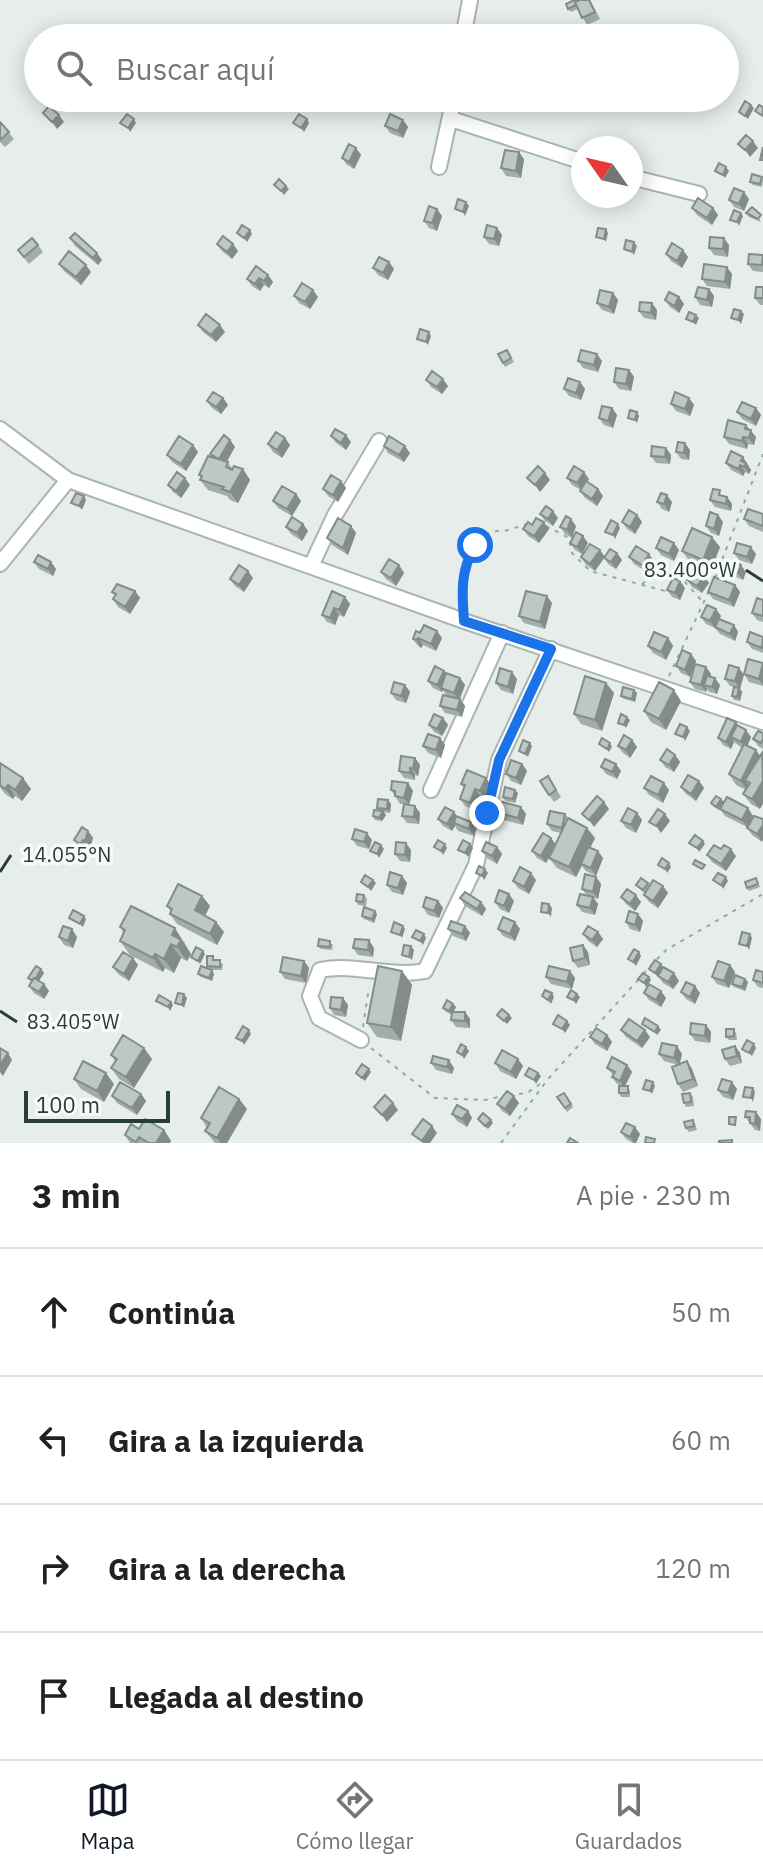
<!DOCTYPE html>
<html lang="es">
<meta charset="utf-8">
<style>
:root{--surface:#fff;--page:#f2f2f2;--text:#202124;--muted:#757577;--line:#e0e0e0;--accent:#111827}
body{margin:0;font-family:"IBM Plex Sans",sans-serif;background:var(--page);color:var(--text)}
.compass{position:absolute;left:571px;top:136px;width:72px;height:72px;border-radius:50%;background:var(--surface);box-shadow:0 4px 20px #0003;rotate:304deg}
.scale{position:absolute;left:24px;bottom:20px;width:146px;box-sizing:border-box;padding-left:8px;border:4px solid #273d3a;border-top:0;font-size:22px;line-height:28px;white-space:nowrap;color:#273d3a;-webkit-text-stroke:6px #f7faf9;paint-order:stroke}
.stop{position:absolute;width:24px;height:24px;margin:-18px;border:6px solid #1a73e8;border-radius:50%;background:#fff}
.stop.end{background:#1a73e8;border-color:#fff;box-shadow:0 2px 8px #0008}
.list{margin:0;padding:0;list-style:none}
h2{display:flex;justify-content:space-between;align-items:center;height:104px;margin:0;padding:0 32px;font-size:34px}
h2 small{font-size:26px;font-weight:400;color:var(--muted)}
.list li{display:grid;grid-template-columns:52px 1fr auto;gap:24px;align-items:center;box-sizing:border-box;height:128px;padding:0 32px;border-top:2px solid var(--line)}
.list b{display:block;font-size:30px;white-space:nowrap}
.list em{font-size:26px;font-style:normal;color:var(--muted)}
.icon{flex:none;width:44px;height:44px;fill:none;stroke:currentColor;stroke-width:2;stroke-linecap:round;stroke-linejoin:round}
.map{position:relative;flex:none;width:763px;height:1143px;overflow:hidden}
.search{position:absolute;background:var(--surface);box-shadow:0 4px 20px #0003;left:24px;right:24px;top:24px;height:88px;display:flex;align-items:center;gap:20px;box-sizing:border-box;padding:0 28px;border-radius:44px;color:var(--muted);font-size:30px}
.sheet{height:616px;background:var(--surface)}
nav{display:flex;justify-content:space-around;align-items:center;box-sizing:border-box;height:112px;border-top:2px solid var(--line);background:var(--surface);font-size:22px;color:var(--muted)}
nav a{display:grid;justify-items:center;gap:4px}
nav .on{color:var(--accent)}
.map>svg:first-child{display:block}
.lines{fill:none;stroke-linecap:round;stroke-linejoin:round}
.minor-casing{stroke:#a9b5b2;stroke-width:18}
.path{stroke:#8bada6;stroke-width:2;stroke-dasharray:4 6;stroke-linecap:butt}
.minor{stroke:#fff;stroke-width:14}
.wall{fill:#a2aca9}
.shaded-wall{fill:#848c89}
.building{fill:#bcc8c4;stroke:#848c89;stroke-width:2}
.route{stroke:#1a73e8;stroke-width:10}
.ticks{fill:none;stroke:#273d3a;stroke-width:3}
.ticks-label{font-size:20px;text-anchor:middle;fill:#273d3a;stroke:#f7faf9;stroke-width:7;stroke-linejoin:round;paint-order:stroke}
</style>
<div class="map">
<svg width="763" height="1143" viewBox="0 0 763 1143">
<rect width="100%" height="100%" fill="#e6edeb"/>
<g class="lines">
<defs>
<path id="minor" d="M463,38l7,-38
M451,119l132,43
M439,167l15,-69
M631,177l68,17
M0,429l68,51 396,141 299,101
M0,564l68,-84
M311,566l24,-51 44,-74
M431,790l71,-157
M361,1040l-42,-22 -9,-22 10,-26c35,-7 70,8 105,1l51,-106 23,-105 52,-111"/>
</defs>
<use href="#minor" class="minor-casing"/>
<path class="path" d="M546,526l23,12 3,15 18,18 79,21
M715,578l48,-124
M642,584l20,-14 21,10 20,22
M463,608c-1,-27 -1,-60 26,-75 6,-3 13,-1 19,-3 8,-2 16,-6 25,-7
M669,676l40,-85
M643,974l23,-24 97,-56
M363,1027l6,-40
M371,1048l64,50 50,2 18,-4
M509,1095l18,-2 16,-11
M501,1143l47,-64 91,-100"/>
<use href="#minor" class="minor"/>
</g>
<path class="wall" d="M577,0h13l10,19 -13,6 -9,-16 -7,3 -3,-3z
M403,120l5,7 -5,11 -13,-5 -5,-7z
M0,122l14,17 -9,8 -5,-5z
M356,148l5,7 -7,14 -7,-4 -5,-7z
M524,159l-3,19 -15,-2 -5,-8z
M762,177l1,2 -1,8 -9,-2 -3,-3z
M749,199l-5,12 -10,-4 -5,-7z
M752,207l9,15 -12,-5 -3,-4z
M692,208h21l5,7 -6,10 -15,-10z
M442,216l-5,15 -8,-3 -5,-7z
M497,228l5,7 -3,11 -10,-2 -5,-7z
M70,238l32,22 -4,5 -23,-19z
M217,244h16l5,7 -6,8 -10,-8z
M38,245l5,7 -14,12 -11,-14z
M729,245l-1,12 -14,-2 -5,-7z
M666,254l22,3 -6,11 -11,-7z
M763,255v17l-10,-1 -5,-7z
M389,262l5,7 -6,11 -10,-5 -5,-7z
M59,264l32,8 -10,13 -17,-14z
M732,274l-2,15 -23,-3 -5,-7z
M268,275l5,7 -4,6 -5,-3 -4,6 -8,-5 -5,-7z
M763,287v18h-3l-5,-7z
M709,289l5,7 -2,11 -12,-2 -5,-8z
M613,293l5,7 -4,14 -12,-4 -5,-7z
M294,296l24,1 -8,12 -11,-6z
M679,297l5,7 -5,9 -9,-6 -5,-7z
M657,310l-1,10 -12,-2 -5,-7z
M198,325l27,7 -9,10 -13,-10z
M507,350l7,12 -9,5 -7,-13z
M578,361h24l-4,11 -15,-4z
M629,370l5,7 -3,14 -12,-2 -5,-7z
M426,380l22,6 -6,8 -11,-7z
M580,382l5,7 -4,11 -12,-4 -5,-7z
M223,398l5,7 -7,9 -9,-6 -5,-7z
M689,398l5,7 -4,11 -14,-5 -5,-7z
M612,408l5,7 -4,13 -9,-3 -5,-7z
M756,408l5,7 -5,11 -14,-7 -5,-7z
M746,425l10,12 -2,8 -6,-1 -1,5 -18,-5 -5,-7z
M331,436l20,6 -5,8 -10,-7z
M285,438l5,7 -8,13 -9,-6 -5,-8z
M230,440l5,7 -8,15 6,7h10l7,11 -12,23 -8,-3 -3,-4 -19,-6 -8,-10 1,-2 -2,-3 13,-18 -2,-3z
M193,445l5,7 -12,19 -14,-9 -5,-7z
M384,446l26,7 -6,9 -16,-9z
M666,448l5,7 -1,9 -14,-1 -5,-7z
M690,450l-1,10 -8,-1 -5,-7z
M726,463l22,1 -1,1 4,5 -2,4 -4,-2 -2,4 -12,-6z
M567,478l22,1 -2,3 11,7 5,7 -6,10 -12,-8 -5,-7 1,-1 -9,-5z
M341,481l5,7 -8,14 -10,-6 -5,-7z
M168,485h22l-9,13 -8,-6z
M296,494l5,7 -9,15 -14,-8 -5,-7z
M724,496l3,1 5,7 -1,7 -16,-4 -5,-7z
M657,502h15l-3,10 -7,-3z
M540,514l18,4 -5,8 -8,-5z
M763,514v18l-14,-6 -5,-7z
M637,515l5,7 -7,12 -8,-5 -5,-7z
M718,515l5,7 -4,14 -8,-3 -5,-7z
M303,524l5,7 -6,10 -11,-7 -5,-7z
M532,525l17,4 -10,14 -11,-7 -5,-7z
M351,526l5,7 -8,22 -16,-10 -5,-7z
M576,526l-4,12 -7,-4 -5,-7z
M570,543h18l-6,11 -7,-4z
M590,544l5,27 -9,-6 -5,-8z
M720,547l-9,23 -21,-8 -8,-11z
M656,548l23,2 -5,11 -13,-6z
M617,553l5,7 -6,9 -7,-4 -5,-7z
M734,553l22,1 -4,10 -13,-4z
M649,554l5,8 -7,10 -13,-8 -5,-7z
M34,562l22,7 -3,7 -14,-7z
M399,565l5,8 -8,13 -10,-7 -5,-7z
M729,569l17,3 -3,8 -9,-4z
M704,576l5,7 -7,10 -10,-6 -5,-7z
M253,578l-9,14 -9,-6 -5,-7z
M735,585l5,7 -6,15 -21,-8 -5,-7z
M685,588l-5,12 -8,-3 -5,-7z
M135,591l5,7 -10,16 -12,-7 -5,-8 2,-3 -3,-4z
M345,597l5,7 -6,13 -5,-2 -4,10 -8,-3 -5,-7z
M763,600v22l-6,-2 -5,-7z
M552,603l-7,26 -21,-6 -5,-7z
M721,616l-2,3 15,6 4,7 -3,9 -15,-7 -5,-6 -9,-4 -5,-7z
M420,633l22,5 -6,13 -13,-6 -2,3 -3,-2 -5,-7z
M763,637v16l-11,-4 -5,-7z
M668,638l5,8 -7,14 -13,-7 -5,-7z
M691,654l5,7 -6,16 -9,-4 -5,-7z
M763,663v23l-14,-4 -5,-8z
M729,665l13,27 -2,9 -6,-1 -2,-4 2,-9 -4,-1 -5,-7z
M706,667l5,7 -1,3 10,8 -3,9 -8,-2 -2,-3 -1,3 -11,-3 -5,-7z
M444,671l2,3 14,4 5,7 -5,14 5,7 -3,11 -17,-4 -5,-7 14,-8 -8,-3 -3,-5 -1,2 -9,-4 -5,-7z
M517,679l-4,15 -12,-4 -5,-7z
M606,683l8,10 -12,38 -21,-7 -7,-10z
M405,685l5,7 -4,11 -10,-3 -5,-7z
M634,690l3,3 -2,9 -11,-3 -3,-3z
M681,701l-15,29 -15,-8 -7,-11z
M443,718l5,7 -6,11 -8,-4 -5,-7z
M738,726l13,11 -4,9 13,63 -9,-5 -8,-10 3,-4 -10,-5 -7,-11 13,-26 -8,-6 -3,7 -8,-4 -5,-7z
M763,733v16l-5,-3 -5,-7z
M440,738l5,7 -4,13 -13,-5 -5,-7z
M632,740l5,7 -7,11 -7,-5 -5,-7z
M675,755l5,7 -6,10 -9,-5 -5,-7z
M415,758l5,7 -2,11 -3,-1v5l-11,-2 -5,-7z
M0,763l31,26 -9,12 -7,-5 -2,3 -8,-5 -5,-7z
M522,764l5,7 -6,14 -10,-4 -5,-7z
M601,767l20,4 -4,8 -11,-5z
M548,776l13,21 -7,5 -14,-21z
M699,781l5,7 -8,13 -10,-7 -5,-7z
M408,783l5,8 -4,14 11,8 -1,11 -12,-1 -5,-7 2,-12h-4l-9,-14z
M461,784l30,1 -6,13 -5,-2 -5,14 -10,-4 -5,-7 4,-11z
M644,788l25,2 -6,13 -14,-8z
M518,793l-3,10 -10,-2 -2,-4z
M388,800l3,4 -1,9 -6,-1 2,3 -4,6 -7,-1 -2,-4 6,-5 -2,-3z
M521,807l5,7 -3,11 -19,-5 -5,-7z
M720,809l33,7 -5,10 15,-7 -1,23 -10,-7 -5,-8 -22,-11z
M454,812l3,5 19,12 -2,7 -16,-5 -3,-5 -3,5 -9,-5 -5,-7z
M637,813l5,7 -6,13 -10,-5 -5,-7z
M565,814l4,5 26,19 -5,10 13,10 -7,18 -10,-5 -4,-5 -6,11 -19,-9 -8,-10 3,-6 -6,11 -9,-5 -5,-7 19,-13 4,6 6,-11 -9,-2 -5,-7z
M88,831l5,7 -3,10 -2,-1 -3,4 -6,-4 -5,-7z
M352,839l20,1 -3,9 -12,-3z
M497,847l5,7 -5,10 -10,-6 -5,-7z
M411,850l-1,12 -10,-1 -5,-7z
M707,855l29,1 -10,15 -14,-9z
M402,876l5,7 -4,12 -11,-3 -5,-7z
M596,877l5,7 -3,15 -5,-1 5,6 -3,11 -13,-3 -5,-7 10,-9 -5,-7z
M536,880l-7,14 -11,-6 -5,-7z
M758,882l2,5 -11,4 -2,-3z
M648,883l2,2 13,1 5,7 -10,15 -9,-6 -5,-7v-2l-8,-8z
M364,895l3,4 -1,7 -8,-1 -2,-4z
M202,896l8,10 -5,10 11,6 8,10 -7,13 -40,-21 -7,-10 1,-2 -4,-6z
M621,897l20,5 -6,9 -9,-7z
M460,898l21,4 5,7 -4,7 -17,-10z
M438,901l5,7 -4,10 -11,-3 -5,-8z
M514,901l-5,12 -9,-4 -5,-7z
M377,914l-3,9 -10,-4 -2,-3z
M638,914l5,7 -3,11 -10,-3 -4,-7z
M465,926l5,7 -4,8 -13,-5 -5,-7z
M120,927l65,15 -1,2 7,10 -4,7 -6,-3 -7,15 -9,-5 -2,4 -33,-17 -10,-14 4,-7z
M498,929h22l-5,12 -12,-5z
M598,932l5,7 -6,8 -9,-6 -5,-7z
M59,937h18l-4,11 -9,-3z
M333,944l-1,6 -11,-1 -3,-3z
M353,948h21l-1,9 -15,-2z
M588,952l2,13 -12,3 -5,-7z
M216,960l7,4 -1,6h-11l3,4 -2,7 -11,-4 -3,-3 11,-5 -2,-3z
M304,961l5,7 -3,15 -21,-4 -5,-7z
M138,965l-9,16 -11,-7 -5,-7z
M730,965l5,7 -6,16 -12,-4 -5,-7z
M41,969l3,4 -5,8 5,3 5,7 -5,8 -10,-6 -5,-7 2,-4 -3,-4z
M649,969l30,12 -6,8 -10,-6 -5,-7 -6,-4z
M402,971l10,14 -11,56 -24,-4 -10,-14z
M570,971l5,7 -3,11 -21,-5 -5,-7z
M763,972v16l-5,-1 -5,-7z
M745,979l3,3 -3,9 -11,-4 -2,-3z
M681,992l19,1 -5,11 -9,-5z
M644,993l22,5 -5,9 -12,-7z
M343,998l5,7 -2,12 -12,-2 -4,-7z
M453,1004l3,3 -3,5h12l5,7v9l-14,-1 -5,-7 1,-5 -7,-4 -2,-3z
M706,1025l5,7 -1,11 -15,-2 -5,-7z
M621,1030l29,7 -8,11 -16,-11z
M736,1032l1,8h-8l-3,-3z
M607,1035l5,7 -5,9 -12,-7 -5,-7z
M735,1046l5,7 2,10 -12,3 -5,-7z
M144,1048l8,11 -18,29 -15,-9 -8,-11 4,-7 -4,-6z
M659,1054h23l-2,10 7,-3 5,8 6,17 -15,6 -5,-8v-19l-14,-4z
M431,1063l23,5 -2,6 -16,-4z
M495,1063l28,3 -7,13 -16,-8z
M627,1065l5,7 -7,14 5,4v7h-9l-2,-4 3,-7 -5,-2 -5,-7 1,-2 -6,-7z
M74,1079l40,5 -10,18 -23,-13z
M737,1089l-4,11 -10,-3 -5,-7z
M564,1093l9,14 -6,5 -10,-15z
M690,1093l3,4 1,9 -8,1 -2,-4z
M141,1094l5,7 -9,14 -20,-12 -5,-7z
M239,1099l8,10 -20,34h-12l-10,-12 2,-3 -6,-10z
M519,1103l-9,13 -8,-5 -5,-7z
M468,1111l4,7 -5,9 -10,-6 -5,-7z
M745,1117l16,2 -1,12 -5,-1z
M695,1123l2,7 -8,2 -3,-4z
M139,1129l25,1 7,11 -1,2h-40l-5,-8z
M621,1132l19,2 -4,9h-3l-7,-4z"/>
<path class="shaded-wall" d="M277,98l3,3 -4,6 -3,-3z
M751,105l3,3 -6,11 -3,-3z
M59,115l5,7 -7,7 -5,-7z
M134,119l2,4 -6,9 -2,-4z
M307,119l2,4 -5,9 -3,-4z
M403,120l5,7 -5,11 -5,-7z
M753,141l5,7 -8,9 -5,-7z
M356,148l5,7 -7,14 -5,-7z
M519,152l5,7 -3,19 -5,-7z
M726,167l3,4 -4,7 -2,-3z
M286,186l3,3 -5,6 -3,-4z
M744,192l5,7 -5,12 -5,-7z
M466,202l3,4 -4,10 -2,-4z
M713,208l5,7 -6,10 -5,-7z
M437,209l5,7 -5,15 -5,-8z
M741,213l2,3 -4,10 -2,-4z
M497,228l5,7 -3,11 -5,-7z
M606,229l2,4 -2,9 -2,-3z
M250,230l2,4 -5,8 -3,-4z
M724,238l5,7 -1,12 -5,-8z
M634,242l3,4 -3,9 -2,-3z
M233,244l5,7 -6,8 -5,-7z
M683,250l5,7 -6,11 -5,-7z
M97,253l5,7 -4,5 -5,-7z
M389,262l5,7 -6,11 -5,-7z
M86,265l5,7 -10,13 -5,-8z
M727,267l5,7 -2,15 -5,-7z
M268,275l5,7 -4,6 -5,-7z
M259,278l5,7 -4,6 -5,-7z
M709,289l5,7 -2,11 -5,-7z
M313,290l5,7 -8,12 -5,-7z
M613,293l5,7 -4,14 -5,-7z
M679,297l5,7 -5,9 -5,-7z
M652,303l5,7 -1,10 -5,-7z
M741,311l3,3 -3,10 -3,-4z
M696,315l3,3 -3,7 -3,-3z
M220,325l5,7 -9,10 -5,-7z
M429,332l2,4 -3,9 -2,-3z
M597,354l5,7 -4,11 -4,-7z
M629,370l5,7 -3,14 -5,-7z
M443,379l5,7 -6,8 -5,-7z
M580,382l5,7 -4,11 -5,-7z
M223,398l5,7 -7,9 -5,-7z
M689,398l5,7 -4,11 -5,-7z
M612,408l5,7 -4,13 -5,-7z
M756,408l5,7 -5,11 -5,-7z
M637,412l2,4 -2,7 -2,-3z
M746,425l10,12 -2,8 -5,-7 -4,-9z
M346,435l5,7 -5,8 -5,-7z
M743,437l5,7 -1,5 -5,-8z
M285,438l5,7 -8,13 -5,-8z
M230,440l5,7 -12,20 -5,-7z
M685,443l5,7 -1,10 -5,-7z
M193,445l5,7 -12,19 -5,-7z
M405,446l5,7 -6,9 -5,-7z
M666,448l5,7 -1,9 -5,-7z
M743,457l8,13 -2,4 -8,-13z
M740,465l5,7 -2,4 -5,-7z
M243,469l7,11 -12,23 -8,-11z
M584,472l5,7 -7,12 -5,-8z
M545,473l5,7 -10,12 -5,-7z
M185,478l5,7 -9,13 -5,-7z
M341,481l5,7 -8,14 -5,-7z
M598,489l5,7 -6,10 -5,-7z
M296,494l5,7 -9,15 -5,-7z
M667,495l5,7 -3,10 -5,-8z
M84,496l2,4 -4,10 -3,-4z
M727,497l5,7 -1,7 -5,-7z
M553,511l5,7 -5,8 -5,-7z
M637,515l5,7 -7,12 -5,-7z
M718,515l5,7 -4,14 -5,-7z
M571,519l5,7 -4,12 -5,-8z
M544,522l5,7 -10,14 -5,-7z
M303,524l5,7 -6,10 -5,-8z
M618,524l2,4 -5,11 -2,-4z
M351,526l5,7 -8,22 -5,-7z
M583,536l5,7 -6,11 -5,-7z
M712,537l8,10 -9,23 -8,-10z
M674,543l5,7 -5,11 -5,-7z
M751,547l5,7 -4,10 -5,-7z
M600,550l5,7 -10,14 -5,-7z
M617,553l5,7 -6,9 -5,-7z
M649,554l5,8 -7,10 -5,-7z
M51,562l5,7 -3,7 -5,-7z
M399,565l5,8 -8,13 -5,-8z
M741,565l5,7 -3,8 -5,-7z
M248,571l5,7 -9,14 -5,-7z
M704,576l5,7 -7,10 -5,-7z
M680,581l5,7 -5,12 -5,-7z
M735,585l5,7 -6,15 -5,-7z
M135,591l5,7 -10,16 -5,-7z
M547,596l5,7 -7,26 -5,-7z
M345,597l5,7 -6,13 -5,-7z
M334,608l5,7 -4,10 -5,-7z
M716,609l5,7 -6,12 -5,-7z
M734,625l4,7 -3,9 -5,-7z
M437,631l5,7 -6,13 -5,-7z
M418,638l5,7 -2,3 -5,-8z
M668,638l5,8 -7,14 -5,-8z
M691,654l5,7 -6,16 -5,-7z
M763,666v19l-4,-6z
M706,667l5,7 -3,12 -4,-1 3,4 -1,3 -5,-7z
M739,668l5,7 -4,14 -5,-8z
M444,671l5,7 -8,10 2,2 -1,2 -5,-7z
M512,672l5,7 -4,15 -5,-7z
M460,678l5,7 -6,15 -5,-7z
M715,678l5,7 -3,9 -5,-7z
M606,683l8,10 -12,38 -7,-11z
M405,685l5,7 -4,11 -5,-7z
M739,688l3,4 -2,9 -3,-4z
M634,690l3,3 -2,9 -3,-3z
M674,690l7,11 -15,29 -7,-11z
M460,699l5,7 -3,11 -5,-7z
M627,717l3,3 -4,8 -2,-3z
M443,718l5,7 -6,11 -5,-7z
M736,722l5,8 -10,7 3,5 -3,7 -5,-7z
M687,727l3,4 -5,10 -2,-4z
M746,730l5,7 -5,12 -5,-7z
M440,738l5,7 -4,13 -5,-8z
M632,740l5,7 -7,11 -4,-8z
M530,743l2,3 -4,11 -3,-3z
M610,743l2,4 -3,5 -2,-3z
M756,750l7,10 -13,23 -5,-3 5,8 -2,3 -7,-10z
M675,755l5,7 -6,10 -5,-7z
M415,758l5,7 -2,11 -5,-7z
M522,764l5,7 -6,14 -5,-7z
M616,764l5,7 -4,8 -5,-7z
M410,768l5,7v5l-5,-7z
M23,778l8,11 -9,12 -7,-11z
M486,778l5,7 -6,13 -5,-7z
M699,781l5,7 -8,13 -5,-7z
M763,781v23l-3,5 -8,-10z
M408,783l5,8 -4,14 -5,-7z
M664,783l5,7 -6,13 -5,-8z
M8,785l7,11 -2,3 -8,-10z
M475,789l5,7 -5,14 -5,-7z
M515,790l3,3 -3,10 -2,-4z
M721,799l3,3 -6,8 -2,-3z
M388,800l3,4 -1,9 -3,-4z
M604,802l5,7 -15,18 -5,-7z
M415,806l5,7 -1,11 -5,-7z
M521,807l5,7 -3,11 -5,-7z
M748,808l5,8 -6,11 -5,-7z
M383,811l3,4 -4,6 -3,-3z
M454,812l5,7 -5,4 1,3 -3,5 -5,-7z
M637,813l5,7 -6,13 -5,-8z
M665,814l5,7 -9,12 -5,-7z
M471,822l5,7 -2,7 -5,-7z
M763,825v15l-1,2 -5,-8z
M587,828l8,10 -19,39 -7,-10z
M88,831l5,7 -3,10 -5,-7z
M367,833l5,7 -3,9 -5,-7z
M551,838l5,7 -10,18 -5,-7z
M83,840l5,7 -3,4 -5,-7z
M703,841l2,3 -6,8 -2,-4z
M406,843l5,7 -1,12 -5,-7z
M445,844l2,4 -4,7 -2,-4z
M470,844l3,4 -5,9 -3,-4z
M381,845l3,4 -5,9 -2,-4z
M497,847l5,7 -5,10 -5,-8z
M731,849l5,7 -10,15 -5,-7z
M598,851l5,7 -7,18 -5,-8z
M669,863l2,4 -4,6 -2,-4z
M485,869l3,4 -4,7 -2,-4z
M531,873l5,7 -7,14 -5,-7z
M402,876l5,7 -4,12 -5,-7z
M596,877l5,7 -3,15 -5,-7z
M726,877l2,4 -5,8 -2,-4z
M373,880l3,3 -5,8 -3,-4z
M663,886l5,7 -10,15 -5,-7z
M509,894l5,7 -5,12 -5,-7z
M636,895l5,7 -6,9 -5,-7z
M202,896l8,10 -8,15 -7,-11z
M593,897l5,7 -3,11 -5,-7z
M438,901l5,7 -4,10 -5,-7z
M481,902l5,7 -4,7 -5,-7z
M549,904l3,4 -1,9 -3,-4z
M375,911l2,3 -3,9 -2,-4z
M638,914l5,7 -3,11 -5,-7z
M84,916l2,3 -3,8 -3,-3z
M216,922l8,10 -7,13 -7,-11z
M515,922l5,7 -5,12 -5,-7z
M403,926l2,3 -3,9 -2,-3z
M465,926l5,7 -4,8 -4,-7z
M175,928l16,26 -4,7 -10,-14 -5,-12z
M72,929l5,8 -4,11 -5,-7z
M598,932l5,7 -6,8 -5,-7z
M424,934l2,4 -3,7 -3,-4z
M750,934l2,4 -3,12 -2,-4z
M369,940l5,8 -1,9 -5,-7z
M171,944l10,14 -7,15 -10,-14z
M583,945l5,7 2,13 -5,-7z
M411,946l3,4 -2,10 -3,-3z
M203,951l2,3 -5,10 -2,-3z
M639,952l2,4 -5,10 -3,-4z
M155,954l10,14 -2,4 -10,-14z
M133,958l5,7 -9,16 -5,-7z
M304,961l5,7 -3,15 -5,-7z
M661,964l2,4 -6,8 -2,-3z
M730,965l5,7 -6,16 -5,-7z
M41,969l3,4 -8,12 -2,-4z
M212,970l2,4 -2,7 -3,-3z
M402,971l10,14 -11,56 -10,-14z
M570,971l5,7 -3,11 -5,-7z
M674,973l5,8 -6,8 -5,-7z
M649,977l2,3 -5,7 -2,-4z
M745,979l3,3 -3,9 -3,-4z
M44,984l5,7 -5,8 -5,-7z
M695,986l5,7 -5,11 -5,-7z
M661,991l5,7 -5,9 -5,-7z
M552,993l2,4 -3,7 -3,-4z
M184,994l3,4 -3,10 -2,-3z
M577,994l3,3 -4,7 -3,-4z
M343,998l5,7 -2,12 -5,-7z
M171,1002l2,3 -3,6 -2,-4z
M453,1004l3,3 -4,8 -3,-4z
M465,1012l5,7v9l-5,-7z
M509,1015l3,3 -5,6 -3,-3z
M567,1021l3,4 -5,8 -3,-4z
M706,1025l5,7 -1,11 -5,-7z
M658,1026l3,4 -4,5 -2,-3z
M249,1030l2,4 -7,11 -2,-4z
M645,1030l5,7 -8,11 -5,-7z
M607,1035l5,7 -5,9 -5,-7z
M754,1044l2,4 -4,8 -3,-3z
M677,1046l5,8 -3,11 -5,-7z
M735,1046l5,7 2,10 -5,-7z
M466,1047l3,4 -5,8 -2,-4z
M144,1048l8,11 -18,29 -8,-11z
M8,1053l4,7 -9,16 -3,-4v-7z
M518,1059l5,7 -7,13 -5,-7z
M449,1060l5,8 -2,6 -5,-7z
M687,1061l5,8 6,17 -5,-7z
M627,1065l5,7 -8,16 -4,-7z
M369,1069l2,3 -6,9 -3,-3z
M106,1073l8,11 -10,18 -7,-11z
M538,1073l3,3 -5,8 -2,-4z
M653,1082l2,4 -3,8 -2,-3z
M732,1082l5,7 -4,11 -5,-7z
M753,1088l2,4 -2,10 -2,-4z
M141,1094l5,7 -9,14 -5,-7z
M514,1096l5,7 -9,13 -5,-7z
M239,1099l8,10 -20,34h-6l-4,-5z
M393,1103l5,7 -11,12 -5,-7z
M468,1111l4,7 -5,9 -5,-8z
M756,1112l5,7 -1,12 -5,-7z
M491,1120l2,3 -5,6 -3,-3z
M432,1126l5,7 -7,10h-7l-1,-2z
M635,1127l5,7 -4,9h-2l-4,-6z
M164,1130l7,11 -1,2h-14z"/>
<path class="building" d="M574,0l3,1 -2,1 1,3 -8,4 -2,-5z
M580,0h9l6,12 -13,6 -7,-16z
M268,98h9l-4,6 -7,-4z
M745,101l6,4 -6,11 -6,-4z
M759,105l4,2v9l-8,-5z
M49,106l10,9 -7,7 -9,-9z
M127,114l7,5 -6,9 -8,-5z
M299,114l8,5 -6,9 -8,-5z
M390,114l13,6 -5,11 -13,-5z
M0,122l9,10 -9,8z
M746,135l7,6 -8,9 -7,-6z
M349,144l7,4 -7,14 -7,-4z
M763,147v13h-3z
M505,150l14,2 -3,19 -15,-3z
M719,163l7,4 -3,8 -8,-4z
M752,174l10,3 -2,7 -10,-2z
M279,179l7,7 -5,5 -7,-6z
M734,188l10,4 -5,12 -10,-4z
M698,198l15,10 -6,10 -15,-10z
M458,199l8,3 -3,10 -8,-3z
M429,206l8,3 -5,14 -8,-2z
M752,207l9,8 -3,4 -12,-6z
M734,210l7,3 -4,9 -7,-2z
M242,225l8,5 -6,8 -7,-5z
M487,225l10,3 -3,11 -10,-2z
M598,228l8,1 -2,10 -8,-2z
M75,233l22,20 -4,5 -23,-20z
M223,236l10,8 -6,8 -10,-8z
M710,237l14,1 -1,11 -14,-1z
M32,238l6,7 -14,12 -6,-7z
M626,240l8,2 -2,10 -8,-3z
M672,243l11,7 -6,11 -11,-7z
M69,251l17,14 -10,12 -17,-13z
M749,254l14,1 -1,10 -14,-1z
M379,257l10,5 -6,11 -10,-5z
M704,264l23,3 -2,15 -23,-3z
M256,266l12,9 -4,6 -5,-3 -4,6 -8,-5z
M302,283l11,7 -8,12 -11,-6z
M698,287l11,2 -2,11 -12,-3z
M756,287h7v11h-8z
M600,290l13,3 -4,14 -12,-4z
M669,292l10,5 -5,9 -9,-6z
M640,302l12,1 -1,10 -12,-2z
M734,309l7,2 -3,9 -7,-2z
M689,312l7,3 -3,7 -7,-3z
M206,314l14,11 -9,10 -13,-10z
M420,329l9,3 -3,10 -9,-3z
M507,350l4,8 -8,5 -5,-9z
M581,350l16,4 -3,11 -16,-4z
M616,368l13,2 -3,14 -12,-2z
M432,371l11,8 -6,8 -11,-7z
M568,378l12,4 -4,11 -12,-4z
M213,392l10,6 -7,9 -9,-6z
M675,392l14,6 -4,11 -14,-5z
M742,402l14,6 -5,11 -14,-7z
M602,406l10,2 -4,13 -9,-3z
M630,410l7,2 -2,8 -7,-2z
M728,420l18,5 -1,4 6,1 -2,8 -6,-1 -1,4 -18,-4z
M335,429l11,6 -5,8 -10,-7z
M276,432l9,6 -8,12 -9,-6z
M224,435l6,5 -11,19 -9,-5z
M179,436l14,9 -12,19 -14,-9z
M389,436l16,10 -6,9 -15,-9z
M678,442l7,1 -1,10 -8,-1z
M652,446l14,2 -1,9 -14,-1z
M731,451l12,6 -2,4 5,2 -2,4 -4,-2 -2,4 -12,-6z
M208,456l20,6 -2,5 6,3 2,-4 9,3 -13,23 -8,-3 2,-2 -24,-7 2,-4 -3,-1z
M538,466l7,7 -10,12 -8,-7z
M574,466l10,6 -7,11 -10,-5z
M177,472l8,6 -9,13 -8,-6z
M331,475l10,6 -8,14 -10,-6z
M586,481l12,8 -6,10 -12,-8z
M282,486l14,8 -9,15 -14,-8z
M713,489l7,1 -1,5 8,2 -1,7 -16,-4z
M76,493l8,3 -5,10 -8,-3z
M661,493l6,2 -3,9 -7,-2z
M546,506l7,5 -5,8 -8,-5z
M748,509l15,5v12l-19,-7z
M629,510l8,5 -7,12 -8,-5z
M710,512l8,3 -4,14 -8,-3z
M566,516l5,3 -4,11 -7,-3z
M292,517l11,7 -6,9 -11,-6z
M338,518l13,8 -8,22 -16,-10z
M536,518l8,4 -10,14 -11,-7 5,-7 4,3z
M611,520l7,4 -5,11 -8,-3z
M692,528l20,9 -9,23 -21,-9z
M576,532l7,4 -6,11 -7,-4z
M661,537l13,6 -5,11 -13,-6z
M737,543l14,4 -4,10 -13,-4z
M590,544l10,6 -10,14 -9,-7z
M636,546l13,8 -7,11 -13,-8z
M610,549l7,4 -6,9 -7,-4z
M38,555l13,7 -3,7 -14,-7z
M389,559l10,6 -8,13 -10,-6z
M732,561l9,4 -3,8 -9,-4z
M239,565l9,6 -9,14 -9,-6z
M694,569l10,7 -7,10 -10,-6z
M714,577l21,8 -6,15 -21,-8z
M673,578l7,3 -5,12 -8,-3z
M117,584l18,7 -10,16 -12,-8 3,-5 -4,-2z
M332,591l13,6 -6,13 -5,-2 -4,10 -8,-3z
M526,591l21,5 -7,26 -21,-6z
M757,598l6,2v16l-11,-3z
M707,605l9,4 -6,12 -9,-4z
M719,619l15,6 -4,9 -15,-7z
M424,625l13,6 -6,13 -13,-6 -2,2 -3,-1 3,-8 4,2z
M654,632l14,6 -7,14 -13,-6z
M750,632l13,5 -1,11 -15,-6z
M682,650l9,4 -6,16 -9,-4z
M748,659l15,4 -4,16 -15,-5z
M695,664l11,3 -5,18 -11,-3z
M729,665l10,3 -4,13 -10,-2z
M435,666l9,5 -7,14 -9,-4z
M500,668l12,4 -4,15 -12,-4z
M446,673l14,5 -6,15 -13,-5z
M585,676l21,7 -11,37 -21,-6z
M707,676l8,2 -3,9 -8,-2z
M394,682l11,3 -4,11 -10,-3z
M659,682l15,8 -15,29 -15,-8z
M623,687l11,3 -2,9 -11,-3z
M734,687l5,1 -2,9 -5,-1z
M443,695l17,4 -3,11 -17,-4z
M434,714l9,4 -6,11 -8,-4z
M621,714l6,3 -3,8 -6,-2z
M727,718l9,4 -10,20 -8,-4z
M680,724l7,3 -4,10 -8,-3z
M737,725l9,5 -5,12 -10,-5z
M758,731l5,2v6l-2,4 -8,-4z
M428,734l12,4 -4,12 -13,-4z
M624,735l8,5 -6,10 -8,-4z
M602,738l8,5 -3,6 -8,-5z
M523,740l7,3 -5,11 -6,-3z
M744,744l12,6 -15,31 -12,-7z
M667,749l8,6 -6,10 -9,-5z
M762,753l1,28 -11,18 -9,-5 7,-11 -5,-3z
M401,756l14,2 -2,11 -3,-1v5l-11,-2z
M605,759l11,5 -4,8 -11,-5z
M511,760l11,4 -6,14 -10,-4z
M0,763l23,15 -8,12 -7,-5 -3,4 -5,-4z
M467,770l19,8 -6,13 -5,-2 -5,14 -10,-4 5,-14 -4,-1z
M688,775l11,6 -8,13 -10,-7z
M548,776l8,14 -7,5 -9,-14z
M651,776l13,7 -6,12 -14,-7z
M392,781l16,2 -4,15 -9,-2v-5l-4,-1z
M505,787l10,3 -2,9 -10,-2z
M597,796l7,6 -15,18 -7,-6z
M716,796l5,3 -5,8 -5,-4z
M727,797l21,11 -6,12 -22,-11z
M378,799l10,1 -1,9 -10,-1z
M502,802l19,5 -3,11 -19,-5z
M404,804l11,2 -1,11 -12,-1z
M445,807l9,5 -7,12 -9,-5z
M628,808l9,5 -6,12 -10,-4z
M658,809l7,5 -9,12 -7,-4z
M374,810l9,1 -4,7 -6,-2z
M550,811l15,3 -3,14 -15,-4z
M456,816l15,6 -2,7 -15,-6z
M754,816l9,3v6l-6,9 -10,-6z
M568,818l19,10 -18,39 -20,-9z
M82,827l6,4 -3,10 -2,-1 -3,4 -6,-4z
M355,829l12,4 -3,9 -12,-3z
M543,833l8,5 -10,18 -9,-5z
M695,835l8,6 -6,7 -8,-5z
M438,840l7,4 -4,7 -7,-4z
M463,840l7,4 -5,9 -7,-3z
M375,842l6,3 -4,9 -7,-3z
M396,842l10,1 -1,12 -10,-1z
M486,842l11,5 -5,9 -10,-5z
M714,845l7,4 3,-4 7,4 -10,15 -14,-9z
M588,847l10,4 -7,17 -10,-4z
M662,858l7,5 -4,6 -7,-4z
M695,860l10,5 -3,4 -9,-5z
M479,866l6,3 -3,7 -6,-3z
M520,867l11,6 -7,14 -11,-6z
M390,872l12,4 -4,12 -11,-3z
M718,873l8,4 -5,8 -8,-5z
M585,874l11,3 -3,15 -11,-3z
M365,875l8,5 -5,7 -7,-5z
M641,878l7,5 -5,7 -7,-5z
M756,878l2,6 -11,4 -2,-6z
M653,880l10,6 -10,15 -9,-6z
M178,884l24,12 -7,14 21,12 -6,12 -40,-20 2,-5 -5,-3z
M627,889l9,6 -6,9 -9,-7z
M499,890l10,4 -5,12 -9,-4z
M465,892l16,10 -4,7 -17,-11z
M357,894l7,1 -1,7 -7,-1z
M580,894l13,3 -3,11 -13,-3z
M426,897l12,4 -4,10 -11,-4z
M542,903l7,1 -1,9 -7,-1z
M131,906l44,22 -3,7 9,5 -4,7 -6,-3 -7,15 -9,-5 -2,4 -33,-17 5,-11 -5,-3z
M364,907l11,4 -3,8 -10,-3z
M73,910l11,6 -4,8 -11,-6z
M629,911l9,3 -3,11 -9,-3z
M503,917l12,5 -5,12 -12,-5z
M451,921l14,5 -3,8 -14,-5z
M394,922l9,4 -3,9 -9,-3z
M63,926l9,3 -4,12 -9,-4z
M588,926l10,6 -6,8 -9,-6z
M416,930l8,4 -4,7 -8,-4z
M742,932l8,2 -3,12 -8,-2z
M319,939l11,2v6l-12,-1z
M355,939l14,1 -1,10 -15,-2z
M404,945l7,1 -2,11 -7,-2z
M583,945l2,13 -12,3 -3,-13z
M196,947l7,4 -5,10 -7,-4z
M634,949l5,3 -6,10 -5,-3z
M123,952l10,6 -9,16 -11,-7z
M207,956h6v4h7v7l-13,-1z
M283,957l21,4 -3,15 -21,-4z
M655,960l6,4 -6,9 -6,-4z
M718,961l12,4 -6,16 -12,-4z
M36,966l5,3 -5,9h-2l-2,2 -4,-2z
M201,966l11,4 -3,8 -11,-4z
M378,966l24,5 -11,56 -24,-4z
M549,966l21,5 -3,11 -21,-5z
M663,967l11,6 -6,9 -10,-6z
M756,970l7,2v11l-10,-3z
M643,973l6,4 -5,6 -6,-4z
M735,975l10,4 -3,8 -10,-3z
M34,978l10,6 -5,8 -10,-6z
M686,982l9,4 -5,11 -9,-5z
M649,984l12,7 -5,9 -12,-7z
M545,990l7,3 -4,7 -6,-4z
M571,990l6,4 -4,6 -6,-3z
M178,993l6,1 -2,11 -7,-2z
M159,995l12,7 -3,5 -12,-6z
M331,997l12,1 -2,12 -11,-2z
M447,1000l6,4 -4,7 -6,-3z
M502,1009l7,6 -5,6 -7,-6z
M452,1012h13v9l-14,-1z
M558,1015l9,6 -5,8 -9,-5z
M645,1018l13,8 -3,6 -13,-8z
M629,1019l16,11 -8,11 -16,-11z
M691,1023l15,2 -1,11 -15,-2z
M243,1026l6,4 -7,11 -6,-3z
M596,1028l11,7 -5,9 -12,-7z
M726,1029h8v7l-8,1z
M123,1035l21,13 -18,29 -15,-9 6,-9 -6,-4z
M747,1040l7,4 -5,9 -7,-4z
M662,1043l15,3 -3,12 -15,-4z
M461,1044l5,3 -4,8 -5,-3z
M735,1046l2,10 -12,3 -3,-9z
M0,1048l8,5 -8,12z
M502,1050l16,9 -7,13 -16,-9z
M433,1056l16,4 -2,7 -16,-4z
M612,1057l15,8 -7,16 -8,-4 3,-5 -8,-4z
M83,1061l23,12 -9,18 -23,-12z
M687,1061l6,18 -15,5 -6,-17z
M362,1064l7,5 -7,9 -6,-5z
M529,1068l9,5 -4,7 -9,-5z
M722,1079l10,3 -4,11 -10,-3z
M646,1080l7,2 -3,9 -7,-2z
M120,1082l21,12 -9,14 -20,-12z
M619,1086h9v7h-9z
M219,1087l20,12 -22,39 -12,-7 5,-8 -9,-5z
M745,1087l8,1 -2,10 -8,-1z
M507,1091l7,5 -9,13 -8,-5z
M564,1093l7,11 -6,4 -8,-11z
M690,1093l1,9 -7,1 -2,-9z
M385,1095l8,8 -11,12 -8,-8z
M457,1105l11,6 -6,8 -10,-5z
M746,1111l10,1 -1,12 -5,-1v-6h-5z
M483,1113l8,7 -6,6 -7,-7z
M729,1117h7l-1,8 -6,-1z
M145,1119l19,11 -8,13h-7l-10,-6 -3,5 -11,-7 6,-11 8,5z
M423,1119l9,7 -10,15 -10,-7z
M693,1120l1,6 -8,2 -2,-6z
M626,1123l9,4 -5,10 -9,-5z
M646,1137l9,2 -1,4h-9z
M570,1138l8,5h-11z
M732,1140v3h-13v-2z"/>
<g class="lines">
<path class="route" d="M475,545c-15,28 -13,46 -11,76l87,28 -52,111 -12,53"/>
</g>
<path class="ticks" d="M746,570l17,11M0,872l11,-17M0,1011l17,11"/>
<g class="ticks-label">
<text x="690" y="577">83.400°W</text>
<text x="67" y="862">14.055°N</text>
<text x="73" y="1029">83.405°W</text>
</g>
</svg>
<svg class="compass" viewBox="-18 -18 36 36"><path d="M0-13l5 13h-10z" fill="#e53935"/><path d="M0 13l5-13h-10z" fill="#757577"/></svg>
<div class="scale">100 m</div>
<div class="stop" style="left:475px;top:545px"></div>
<div class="stop end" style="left:487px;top:813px"></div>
<div class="search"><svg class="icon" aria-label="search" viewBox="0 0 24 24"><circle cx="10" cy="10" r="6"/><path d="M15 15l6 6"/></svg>Buscar aquí</div>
</div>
<section class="sheet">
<h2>3 min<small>A pie · 230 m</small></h2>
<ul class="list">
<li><svg class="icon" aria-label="ahead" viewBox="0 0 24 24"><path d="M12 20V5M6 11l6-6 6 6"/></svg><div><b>Continúa</b></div><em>50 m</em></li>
<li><svg class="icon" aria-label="left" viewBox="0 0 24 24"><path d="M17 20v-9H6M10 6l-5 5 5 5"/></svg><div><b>Gira a la izquierda</b></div><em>60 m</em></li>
<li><svg class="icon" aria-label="right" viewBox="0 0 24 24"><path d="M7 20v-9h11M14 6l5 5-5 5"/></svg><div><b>Gira a la derecha</b></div><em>120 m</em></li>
<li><svg class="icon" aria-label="arrive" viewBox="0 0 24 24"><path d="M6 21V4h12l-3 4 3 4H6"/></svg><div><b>Llegada al destino</b></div></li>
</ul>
</section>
<nav>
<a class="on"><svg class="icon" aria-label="map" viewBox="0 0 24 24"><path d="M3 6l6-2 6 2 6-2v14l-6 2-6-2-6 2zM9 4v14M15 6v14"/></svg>Mapa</a>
<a><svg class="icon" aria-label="directions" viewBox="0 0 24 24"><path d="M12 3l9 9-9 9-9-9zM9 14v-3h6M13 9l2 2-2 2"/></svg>Cómo llegar</a>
<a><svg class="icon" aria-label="saved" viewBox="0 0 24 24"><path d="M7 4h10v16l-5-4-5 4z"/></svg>Guardados</a>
</nav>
